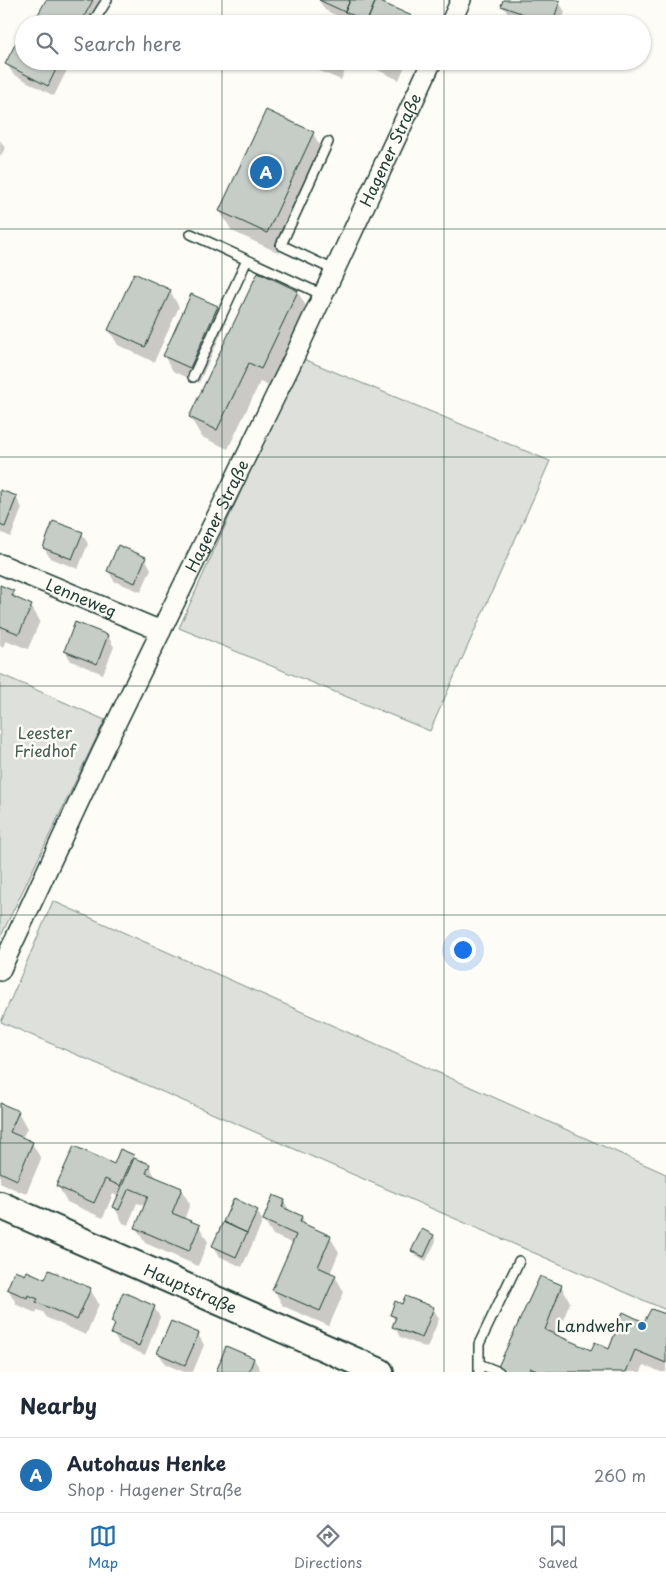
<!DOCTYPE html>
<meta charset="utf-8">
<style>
:root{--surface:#fff;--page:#f6f6f7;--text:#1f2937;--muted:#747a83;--line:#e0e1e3;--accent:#1f6fb2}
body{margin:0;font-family:"Playpen Sans",sans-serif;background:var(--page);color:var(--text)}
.you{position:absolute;left:462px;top:949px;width:18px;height:18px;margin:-12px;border:4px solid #fff;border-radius:50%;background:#1a73e8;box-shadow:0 0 0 8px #1a73e833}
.badge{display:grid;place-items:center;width:32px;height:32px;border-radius:50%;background:var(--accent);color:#fff;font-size:16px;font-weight:700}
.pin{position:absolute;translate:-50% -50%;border:2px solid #fff;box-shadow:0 1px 5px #0006}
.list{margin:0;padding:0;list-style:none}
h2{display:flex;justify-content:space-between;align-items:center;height:65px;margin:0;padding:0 20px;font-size:21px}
h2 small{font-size:16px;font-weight:400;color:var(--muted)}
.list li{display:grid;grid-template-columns:32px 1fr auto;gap:15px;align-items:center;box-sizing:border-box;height:75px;padding:0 20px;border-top:1px solid var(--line)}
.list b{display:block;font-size:19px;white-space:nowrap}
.list p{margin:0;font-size:16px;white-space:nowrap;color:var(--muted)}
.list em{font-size:16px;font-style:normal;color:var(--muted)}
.icon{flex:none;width:28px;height:28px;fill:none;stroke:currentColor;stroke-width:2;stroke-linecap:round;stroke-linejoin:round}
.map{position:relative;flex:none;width:666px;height:1372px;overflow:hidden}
.search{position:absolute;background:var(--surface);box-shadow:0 1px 4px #0004;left:15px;right:15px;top:15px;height:55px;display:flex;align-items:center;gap:12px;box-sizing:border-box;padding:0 18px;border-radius:28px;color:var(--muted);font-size:19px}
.sheet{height:140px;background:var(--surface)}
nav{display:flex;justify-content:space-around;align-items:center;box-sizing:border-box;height:70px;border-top:1px solid var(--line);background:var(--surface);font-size:14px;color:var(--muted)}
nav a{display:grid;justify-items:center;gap:2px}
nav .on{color:var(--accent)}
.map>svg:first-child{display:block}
.green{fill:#dde0db;stroke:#7e8e88}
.shadow{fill:#0003}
.building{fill:#c6cdc7;stroke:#1f3d34}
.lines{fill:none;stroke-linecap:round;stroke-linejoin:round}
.lane-casing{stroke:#1f3d34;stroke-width:12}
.street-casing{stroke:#1f3d34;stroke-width:22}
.secondary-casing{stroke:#1f3d34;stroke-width:30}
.lane{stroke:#fdfcf7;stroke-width:9}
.street{stroke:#fdfcf7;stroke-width:19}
.secondary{stroke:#fdfcf7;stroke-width:26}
.grid{fill:none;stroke:#1f3d34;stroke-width:1;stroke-opacity:0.55}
.poi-dot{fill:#1f6fb2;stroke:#fdfcf7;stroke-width:2}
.labels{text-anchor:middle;stroke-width:5;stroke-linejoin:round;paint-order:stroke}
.street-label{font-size:16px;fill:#1f3d34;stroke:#fdfcf7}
.park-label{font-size:16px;fill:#455e55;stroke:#fdfcf7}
.poi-label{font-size:16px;fill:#1f3d34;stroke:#fdfcf7;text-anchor:end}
</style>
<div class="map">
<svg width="666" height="1372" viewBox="0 0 666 1372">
<rect width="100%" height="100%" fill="#fdfcf7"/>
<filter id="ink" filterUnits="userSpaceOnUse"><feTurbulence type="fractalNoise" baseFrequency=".02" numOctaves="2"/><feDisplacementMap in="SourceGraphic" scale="10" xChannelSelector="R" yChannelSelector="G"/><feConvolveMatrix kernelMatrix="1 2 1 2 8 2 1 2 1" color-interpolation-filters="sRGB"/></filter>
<g filter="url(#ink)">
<path class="green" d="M301,358l249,103 -120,270 -251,-103z
M0,674l105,46 -105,218z
M53,901l613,273v136l-665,-288z"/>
<path class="shadow" d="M48,0h57l-8,24h-56l-4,-6z
M319,0h68l-2,5 26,12 4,7h-61l-29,-14z
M505,0h48l6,2 6,10 -4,12h-31l-21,-8 -6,-10z
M24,61h42l3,5 -15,30 -41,-22 -6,-10z
M307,61h42l-8,19 -31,-13z
M363,61h44l-8,19 -34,-16z
M313,133l11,20 -45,100 -47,-22 -12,-20z
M0,140l5,8 -5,9z
M170,291l9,16 -25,55 -36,-17 -9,-15z
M297,291l12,20 -36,77 -13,-6 -32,67 -26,-12 -12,-20z
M217,307l9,16 -27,60 -26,-12 -9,-15z
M0,491l16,6 6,11 -11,29 -11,-5z
M82,533l6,11 -10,25 -28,-11 -6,-10z
M145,558l6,11 -10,23 -27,-11 -6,-11z
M0,586l13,6 5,8 13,6 9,15 -12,28 -22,-9 -3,7 -3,-2z
M108,636l6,11 -11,27 -32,-13 -6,-10z
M0,1105l18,7 9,16 -5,11 10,4 9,16 -15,35 -26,-11z
M133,1156l2,4 14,5 7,13 25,11 9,15 -6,16 15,6 9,16 -10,24 -53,-23 -9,-15 9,-22 -8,-3 -9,22 -5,-2 -9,-16 5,-10 -6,-3 -10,24 -36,-16 -9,-16 56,-20z
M284,1201l7,12 11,4 5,10 23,10 9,15 -9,22 5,2 9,16 -15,34 -46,-20 -9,-16 20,-46 -21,-9 -9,-15z
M257,1211l6,10 -21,46 -23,-11 -6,-11z
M434,1236l2,5 -10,20 -10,-5 -3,-5z
M26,1276l64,13 9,15 -13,31 -39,-17 -4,-6 -6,-2 -1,3 -19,-8 -9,-16z
M561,1286l9,16 -13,34 35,16 18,-1 34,-27 22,-8v56h-5l-17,-7 -3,7h-141z
M403,1306l30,2 6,11 -12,29 -27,-11 -6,-11 1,-4 -3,-7z
M154,1307l6,10 -15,38 -26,-11 -6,-10 2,-7 -3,-5z
M198,1334l6,11 -11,27h-9l-19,-8 -6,-11z
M254,1359l6,10 -2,3h-41z"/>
<path class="building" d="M46,0h47l-13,24h-34l-10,-6z
M319,0h31l-5,12z
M350,0h26l-9,21 -22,-9z
M376,0l36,16 -3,8h-43z
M503,0h54l3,1 -8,23 -51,-18z
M356,17l11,4 -1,3h-13z
M21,33l3,1v27h36l-12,25 -43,-22z
M314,61h25l-4,9z
M266,110l48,22 -47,101 -48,-22z
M258,272l40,19 -37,78 -12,-6 -32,67 -28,-13z
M134,273l37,17 -26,57 -37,-17z
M191,294l27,12 -28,62 -27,-12z
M0,490l17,6 -12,31 -5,-2z
M53,521l30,11 -11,27 -29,-11z
M118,545l28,12 -11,26 -28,-12z
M0,585l14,6 -2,5 20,9 -13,29 -19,-8z
M75,622l33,13 -11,29 -33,-13z
M0,1103l19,8 -9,21 23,10 -16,38 -17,-8z
M74,1146l40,18 6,-15 14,6 -14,31 -15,-7 -11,24 -38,-17z
M134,1158l16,6 -4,9 36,15 -10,25 28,12 -11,26 -54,-23 13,-32 -19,-8 -10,22 -6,-3z
M273,1195l12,5 -3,7 20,9 -2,6 31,14 -13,31 18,8 -16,36 -48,-21 24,-55 -33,-15z
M234,1198l24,12 -11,23 -24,-11z
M223,1222l24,11 -11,24 -24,-11z
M422,1229l12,6 -10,22 -13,-6z
M15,1270l10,5 2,-4 18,8 4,-9 42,18 -14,32 -41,-18 2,-3 -10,-4 -1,3 -20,-9z
M540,1276l22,9 -17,45 46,20 4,-8 14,7 14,-37 21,10 7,-13 15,5v49l-31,-13 -9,22h-87l-9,-4 -1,4h-24l-8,-3z
M123,1292l32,14 -16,40 -28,-12 4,-10 -4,-2z
M405,1296l29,11 -12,31 -30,-11 4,-10 -6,-2 5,-14 7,3z
M171,1321l28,12 -14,32 -28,-12z
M226,1346l28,12 -5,14h-33z"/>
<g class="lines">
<defs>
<path id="lane" d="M92,24l15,-24
M328,142l-47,103 53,25
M191,234l132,61
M193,377l54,-117
M479,1364l20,8
M479,1372v-28l40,-83"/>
<g id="street">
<path d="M450,24l11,-24"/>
<path id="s1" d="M0,564l161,67"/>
<path id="s2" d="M0,971l102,-219 188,-386 142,-305"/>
</g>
<g id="secondary">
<path id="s3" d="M0,1205l380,167"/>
</g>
</defs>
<use href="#lane" class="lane-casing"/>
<use href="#street" class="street-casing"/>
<use href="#secondary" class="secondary-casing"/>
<use href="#lane" class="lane"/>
<use href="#street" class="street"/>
<use href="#secondary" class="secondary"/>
</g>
</g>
<path class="grid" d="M222,0v24M444,0v24M222,61v1311M444,61v1311M0,229h666M0,457h666M0,686h666M0,915h666M0,1143h666"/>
<circle class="poi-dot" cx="642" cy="1326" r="5"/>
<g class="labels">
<g class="street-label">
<text dy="6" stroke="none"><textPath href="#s2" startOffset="909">Hagener Straße</textPath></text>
<text dy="6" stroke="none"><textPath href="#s2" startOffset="504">Hagener Straße</textPath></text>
<text dy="6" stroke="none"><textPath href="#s1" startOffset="88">Lenneweg</textPath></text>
<text dy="6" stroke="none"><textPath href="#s3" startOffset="208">Hauptstraße</textPath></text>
</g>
<g class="park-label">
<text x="45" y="739">Leester<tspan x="45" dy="18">Friedhof</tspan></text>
</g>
<g class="poi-label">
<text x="632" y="1332">Landwehr</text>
</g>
</g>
</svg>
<div class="you"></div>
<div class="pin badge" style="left:266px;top:172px">A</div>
<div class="search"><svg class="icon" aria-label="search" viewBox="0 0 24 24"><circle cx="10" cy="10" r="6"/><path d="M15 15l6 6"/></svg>Search here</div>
</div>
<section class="sheet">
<h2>Nearby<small></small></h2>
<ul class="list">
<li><span class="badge">A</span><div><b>Autohaus Henke</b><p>Shop · Hagener Straße</p></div><em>260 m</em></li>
</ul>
</section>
<nav>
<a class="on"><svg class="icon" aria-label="map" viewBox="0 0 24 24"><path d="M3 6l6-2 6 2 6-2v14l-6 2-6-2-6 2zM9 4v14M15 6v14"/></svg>Map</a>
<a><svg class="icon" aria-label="directions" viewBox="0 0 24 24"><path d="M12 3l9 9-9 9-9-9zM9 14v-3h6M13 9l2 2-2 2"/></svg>Directions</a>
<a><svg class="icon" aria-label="saved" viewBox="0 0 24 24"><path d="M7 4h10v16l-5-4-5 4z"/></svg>Saved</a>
</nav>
